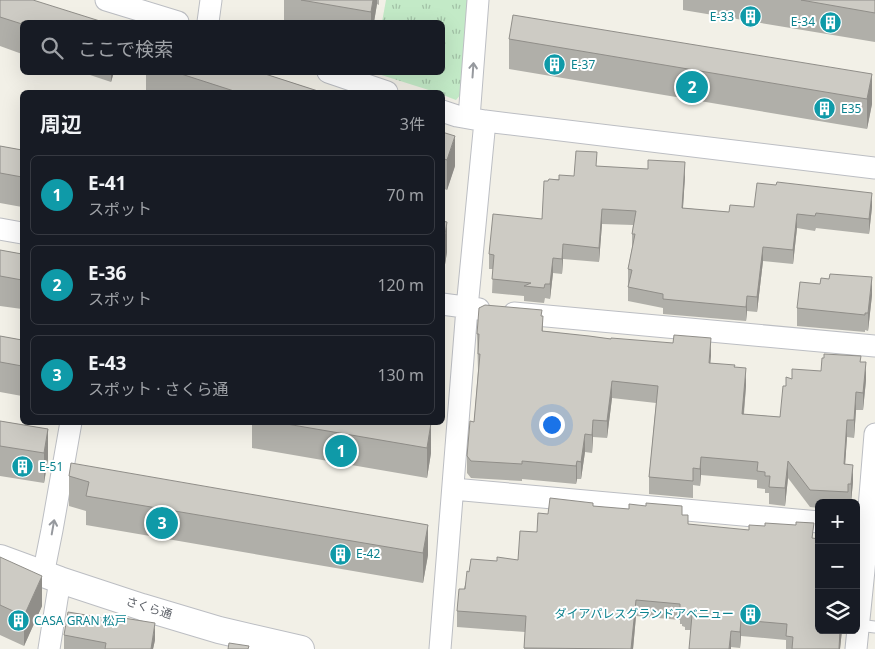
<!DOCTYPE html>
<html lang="ja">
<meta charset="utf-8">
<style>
:root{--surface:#171b24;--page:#242831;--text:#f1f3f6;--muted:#9ea1a6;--line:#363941;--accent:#1a73e8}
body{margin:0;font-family:"Noto Sans","Noto Sans JP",sans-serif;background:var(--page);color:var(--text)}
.controls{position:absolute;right:15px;bottom:15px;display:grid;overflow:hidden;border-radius:8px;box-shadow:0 5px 20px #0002}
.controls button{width:45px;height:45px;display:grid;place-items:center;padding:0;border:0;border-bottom:1px solid var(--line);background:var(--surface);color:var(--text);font:25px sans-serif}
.you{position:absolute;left:551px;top:424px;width:18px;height:18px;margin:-12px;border:4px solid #fff;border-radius:50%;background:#1a73e8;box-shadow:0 0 0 8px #1a73e833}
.badge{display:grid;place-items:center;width:32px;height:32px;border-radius:50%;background:var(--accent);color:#fff;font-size:16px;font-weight:700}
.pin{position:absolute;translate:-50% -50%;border:2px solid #fff;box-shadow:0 1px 5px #0006}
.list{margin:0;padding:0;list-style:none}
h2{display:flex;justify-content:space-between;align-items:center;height:65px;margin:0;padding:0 20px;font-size:21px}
h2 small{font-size:16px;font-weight:400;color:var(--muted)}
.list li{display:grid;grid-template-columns:32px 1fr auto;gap:15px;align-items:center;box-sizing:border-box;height:80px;margin:0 10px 10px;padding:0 10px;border:1px solid var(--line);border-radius:8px}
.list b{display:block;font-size:19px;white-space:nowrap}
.list p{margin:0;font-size:16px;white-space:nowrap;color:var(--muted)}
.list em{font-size:16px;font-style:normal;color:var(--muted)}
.icon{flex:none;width:28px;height:28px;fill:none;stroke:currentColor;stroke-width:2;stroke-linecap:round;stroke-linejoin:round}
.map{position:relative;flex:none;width:875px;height:649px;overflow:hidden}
.search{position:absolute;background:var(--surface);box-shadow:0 5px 20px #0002;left:20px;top:20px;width:425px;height:55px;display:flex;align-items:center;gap:12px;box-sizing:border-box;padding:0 18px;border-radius:8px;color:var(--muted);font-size:19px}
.panel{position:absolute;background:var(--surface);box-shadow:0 5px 20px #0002;left:20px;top:90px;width:425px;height:335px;border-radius:8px}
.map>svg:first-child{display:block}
.park{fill:url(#park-tufts)}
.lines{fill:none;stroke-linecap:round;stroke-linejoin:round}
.service-casing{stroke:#bcbec3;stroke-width:13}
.minor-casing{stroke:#bcbec3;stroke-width:23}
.tertiary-casing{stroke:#bcbec3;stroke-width:28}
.service{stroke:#fff;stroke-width:11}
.minor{stroke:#fff;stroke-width:21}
.tertiary{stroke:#fff;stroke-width:26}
.wall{fill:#b0afa9}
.shaded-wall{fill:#908e89}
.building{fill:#cdcbc4;stroke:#908e89}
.oneway{stroke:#96999e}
.labels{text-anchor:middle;stroke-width:4;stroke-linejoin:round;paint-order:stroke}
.culture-label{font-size:12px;fill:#0d838f;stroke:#fff;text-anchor:start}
.street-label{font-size:12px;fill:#5e6269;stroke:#fff}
</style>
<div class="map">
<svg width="875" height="649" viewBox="0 0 875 649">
<defs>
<pattern id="park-tufts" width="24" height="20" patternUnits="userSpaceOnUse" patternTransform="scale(1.25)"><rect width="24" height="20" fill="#c3eac7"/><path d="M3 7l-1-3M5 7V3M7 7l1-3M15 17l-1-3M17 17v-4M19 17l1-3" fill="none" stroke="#a2c1a6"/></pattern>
</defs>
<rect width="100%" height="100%" fill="#f2f0e7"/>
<path class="park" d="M386,0h85l-8,92 -7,8 -13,-5 -1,-3h-7l-60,-19 67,-1v-50h-60z"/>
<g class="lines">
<defs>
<path id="service" d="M858,625l17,2"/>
<path id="minor" d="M106,0l72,22
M208,22l3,-22
M328,72l59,20
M442,111l15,5 28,5 390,47
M469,118l9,-118
M0,229l22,4
M442,304l37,5
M514,313l361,33
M453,489l366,33
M43,575l9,-45 19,-108
M49,649l11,-69
M440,649l27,-341 18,-187
M856,649l8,-79 11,-136"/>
<path id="tertiary" d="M0,558l60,22 82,27 77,23 82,19"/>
</defs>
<use href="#service" class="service-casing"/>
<use href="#minor" class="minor-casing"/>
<use href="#tertiary" class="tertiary-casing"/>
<use href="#service" class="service"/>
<use href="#minor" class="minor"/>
<use href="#tertiary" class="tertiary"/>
</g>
<path class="wall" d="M0,0l22,22v32l-22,-8z
M284,0h95v5l-2,-1 -3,18h-90z
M683,0h192v42l-192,-32z
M509,39l363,35v30l-5,25 -358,-60z
M81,72h33l-3,10z
M146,72h113l62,20h-175z
M442,132l13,34 -8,24 -5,-2z
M0,146l22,4v57l-22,-4z
M597,166l88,10 -2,32 46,4 25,-5h118l-3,27 -53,-6 -1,3 -18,-3 -4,36 -30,-3 -6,51 -10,-1 -1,10 -83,-7v-6l-35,-7v-32l4,-21v-14l1,-9 -31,-1 -3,38 -36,-3 -1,15 -9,-1 -3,26 -5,-1 -1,5 -20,-2v-5l-32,-3 1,-24h-4v-15l53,-35 6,-38 26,-5z
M442,221l5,31 -4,25h-1z
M0,250l22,4v55l-22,-3z
M872,295l-4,36 -3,-1v2l-68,-6v-18z
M542,316l1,15 68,8 100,16 -1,8 25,4 11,19 -2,28 36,3 6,-31 6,-7 69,-17 5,18 -3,30h-7l-2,28 -7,-1 -2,27 8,18 -2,20h-3v1h-29v5l-9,-1 -22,-29 -3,28 -16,-2v-11h-4v-4l-8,-1v-8l-56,-5 -1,11 -7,-1v13l-44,-4v-17l7,-74 -44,-5 -5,40 -14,-1 -1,16 -7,-1 -4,27h-4l-1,5 -54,-5v2l-51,-3 -4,-5v-17l7,-34 4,-51 -1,-37z
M0,336l22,4v56l-22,-4z
M0,421l48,8v30l-4,24 -44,-7z
M252,422h176l3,31 -4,25 -175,-30z
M69,476l359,49v30l-5,28 -337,-58v-14l-17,-5z
M593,506l89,9 6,9 126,15 5,91h23l-2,19h-54v-9l-45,-4 -1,12 -9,-1 -40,-17h-6v-3l-3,-1v-2h-2v-4l-44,-4 -3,33h-109l1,-17 -68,-5v-16l12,-39 28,-11 21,-1 30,-46z
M0,557l42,49 -18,40 -24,-11z
M64,635l91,5 -2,9h-89z"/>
<path class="shaded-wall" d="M373,0h4v4l-3,18h-3v-10z
M111,72h3l-3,10z
M872,74v30l-5,25v-30z
M455,136v30l-8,24v-30z
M685,162v14l-3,46v-14z
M872,193v14l-3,27v-15z
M602,209v15l-3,38v-14z
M797,214v14l-4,36v-14z
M447,222v30l-4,25v-30z
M563,244v15l-1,15v-15z
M763,247v14l-6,51v-15z
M553,258v15l-3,26v-15z
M872,277v18l-4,36v-18z
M747,296v15l-1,10v-14z
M711,338v17l-2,25v-17z
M866,362v18l-3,30v-17z
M746,368v18l-4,45v-17z
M612,381v17l-5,40v-17z
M856,392v18l-2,28v-18z
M593,420v17l-1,16v-18z
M847,420v17l-3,44v-17z
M431,423v30l-4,25v-30z
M48,429v30l-4,24v-30z
M585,434v18l-4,27v-17z
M701,457v18l-1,11v-17z
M577,461v18l-1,5v-18z
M788,461v17l-3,28v-18z
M853,465v17l-2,20v-18z
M428,525v30l-5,28v-30z
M42,576v30l-18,40v-30z
M636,600v16l-3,33h-2z
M741,620v16l-1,12v-16z
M155,623v17l-2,9h-2z
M840,630h2l-2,19h-1z
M731,631v18h-2z"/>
<path class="building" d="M0,0h33l70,22h-81v2l-22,-7z
M301,0h72l-2,12z
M801,0h74v13z
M513,15l359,59 -5,25 -358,-60z
M175,72h84l62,20h-84z
M442,132l13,4 -8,24 -5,-2z
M0,146l22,4v27l-22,-4z
M576,151l21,1 -1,14 52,3v-9l37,2 -3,46 47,4 1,-7 24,2 3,-24 19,2 1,-3 95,11 -3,26 -53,-6 -1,3 -18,-2 -4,36 -30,-3 -6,50 -10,-1 -1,11 -83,-8v-5l-35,-7 4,-17 -4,-1 7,-35h-3l4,-23 -34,-2 -3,39 -36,-4 -1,15 -9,-1 -3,26h-5l-1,4 -20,-2 7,-3 -39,-4 2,-24 -5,-1 4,-40 49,5 2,-38h4l1,-2 10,1v-5l15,1z
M442,221l5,1 -4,25h-1z
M0,250l22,4v26l-22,-4z
M830,274l42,3 -4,36h-3v2l-68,-7 3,-26 20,2 1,-6 8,1z
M485,305l57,5 -1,6h2l-1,15 47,5 22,3v-1l62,5 1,-8 37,3 -2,25 26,2 -1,2 12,1 -4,46 38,3 3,-31h3v-9l6,2v-10l29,2 1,-13h2v-4l37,2 -1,6h6l-3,31 -7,-1 -2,28h-7l-3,44 9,1 -2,19h-3v8l-38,-2 -22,-29 -3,27 -16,-1 1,-11h-5v-4l-8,-1 1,-9 -57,-5 -1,12 -7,-1v13l-44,-4 9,-91 -46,-5 -5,40 -14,-1 -1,15 -7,-1 -4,28 -4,-1 -1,5 -54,-5v3l-51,-3 -4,-5 3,-35 4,1 6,-68h-2l1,-20h-2l2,-26z
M0,336l22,4v26l-22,-4z
M0,421l48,8 -4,24 -44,-7z
M275,422h153l3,1 -4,25z
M71,463l357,62 -5,28 -337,-57 3,-14 -20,-6z
M550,498l43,5v3l36,3v-5l17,2v-3l36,3v9h6v9l61,6v-5l16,1v-3l31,2v-3l18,1 -2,15 7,1v91h21l-1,19h-47l1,-12 -7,-1 1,-12 -46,-4 -1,12 -9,-1 -2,18h-40l3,-34 -7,-1v-4h-3v-2h-2v-4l-44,-4 -5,49 -107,-1 2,-32 -69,-5 2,-22h6l2,-18 2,1 2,-13 26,2v-4l21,3 2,-29 17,1 1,-19 10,1z
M0,557l42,19 -18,40 -24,-11z
M68,612l42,7 1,-3 44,7 -4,26h-46l1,-6 -42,-8z
M229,643l20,3 -1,3h-20z"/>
<defs><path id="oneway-shaft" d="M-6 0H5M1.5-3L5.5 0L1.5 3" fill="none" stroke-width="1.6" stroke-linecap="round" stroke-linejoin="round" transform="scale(1.25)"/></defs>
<g class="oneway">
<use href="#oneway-shaft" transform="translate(473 70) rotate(-86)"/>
<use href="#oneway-shaft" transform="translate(53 527) rotate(-80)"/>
</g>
<defs>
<symbol id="building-disc" viewBox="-11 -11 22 22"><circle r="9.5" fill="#0f9aa8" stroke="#fff"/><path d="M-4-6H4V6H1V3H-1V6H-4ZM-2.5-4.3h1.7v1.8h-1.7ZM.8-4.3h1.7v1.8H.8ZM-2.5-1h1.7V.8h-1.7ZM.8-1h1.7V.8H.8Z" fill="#fff"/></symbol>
</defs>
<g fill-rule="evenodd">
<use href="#building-disc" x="738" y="4" width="25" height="25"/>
<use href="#building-disc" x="818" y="10" width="25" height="25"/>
<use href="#building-disc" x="542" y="52" width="25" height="25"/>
<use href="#building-disc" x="812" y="96" width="25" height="25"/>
<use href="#building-disc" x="10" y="454" width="25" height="25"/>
<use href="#building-disc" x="328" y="542" width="25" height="25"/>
<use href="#building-disc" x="738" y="602" width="25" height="25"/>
<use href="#building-disc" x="6" y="608" width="25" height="25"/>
</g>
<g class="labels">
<g class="culture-label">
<text x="734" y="21" text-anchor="end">E-33</text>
<text x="815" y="26" text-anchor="end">E-34</text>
<text x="571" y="69">E-37</text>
<text x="841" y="113">E35</text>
<text x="39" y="471">E-51</text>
<text x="356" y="558">E-42</text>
<text x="734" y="618" text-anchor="end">ダイアパレスグランドアベニュー</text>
<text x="34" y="625">CASA GRAN 松戸</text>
</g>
<g class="street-label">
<text transform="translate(149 608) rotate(17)" y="4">さくら通</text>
</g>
</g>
</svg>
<div class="controls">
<button>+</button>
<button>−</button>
<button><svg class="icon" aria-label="layers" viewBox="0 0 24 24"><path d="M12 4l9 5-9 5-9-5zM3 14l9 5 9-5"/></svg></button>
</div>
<div class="you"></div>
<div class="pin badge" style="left:341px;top:451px;background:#0f9aa8">1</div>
<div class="pin badge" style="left:692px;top:87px;background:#0f9aa8">2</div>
<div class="pin badge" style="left:162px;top:523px;background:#0f9aa8">3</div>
<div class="search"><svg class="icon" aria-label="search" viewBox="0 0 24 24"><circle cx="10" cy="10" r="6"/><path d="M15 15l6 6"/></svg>ここで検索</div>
<section class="panel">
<h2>周辺<small>3件</small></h2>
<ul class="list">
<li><span class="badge" style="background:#0f9aa8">1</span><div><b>E-41</b><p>スポット</p></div><em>70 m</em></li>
<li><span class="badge" style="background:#0f9aa8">2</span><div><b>E-36</b><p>スポット</p></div><em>120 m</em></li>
<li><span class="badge" style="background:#0f9aa8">3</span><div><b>E-43</b><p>スポット · さくら通</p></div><em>130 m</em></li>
</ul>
</section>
</div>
